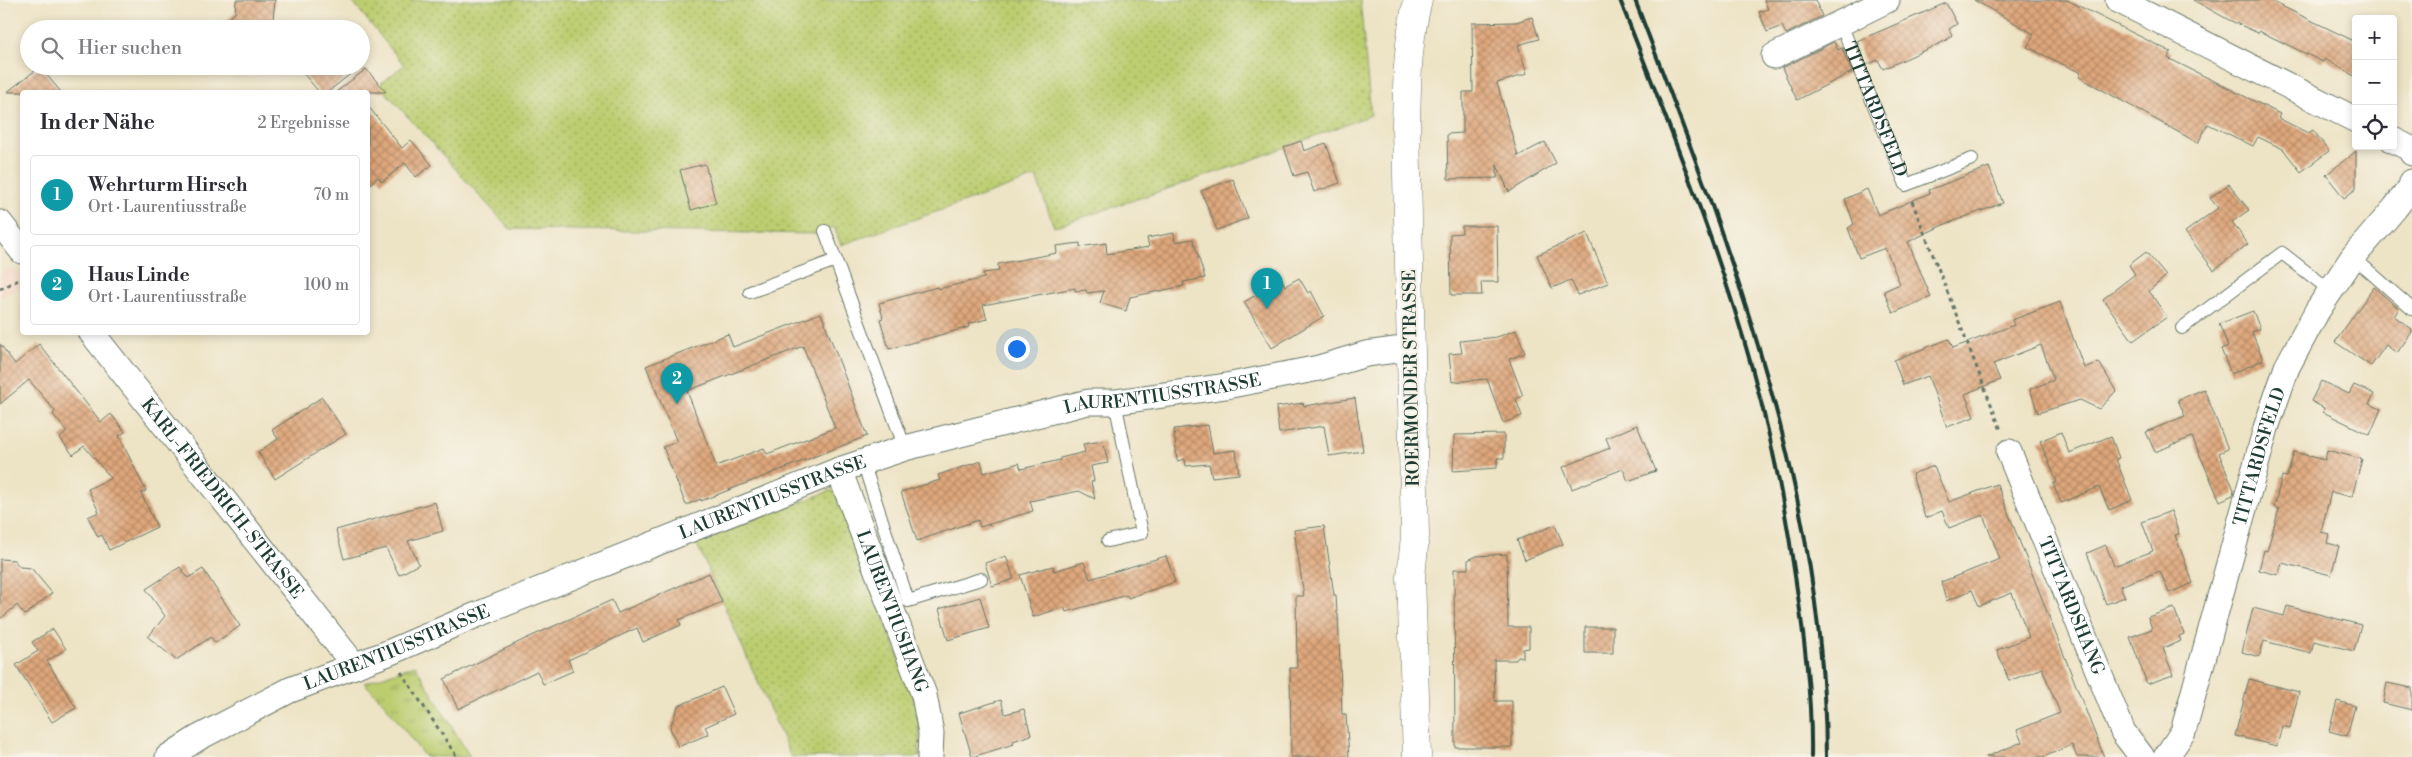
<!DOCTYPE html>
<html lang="de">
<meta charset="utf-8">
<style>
:root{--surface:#fff;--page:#f7f7f7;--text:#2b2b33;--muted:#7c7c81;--line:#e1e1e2;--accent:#b5179e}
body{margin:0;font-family:"Libre Bodoni",serif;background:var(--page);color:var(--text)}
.controls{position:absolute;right:15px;top:15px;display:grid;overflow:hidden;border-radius:5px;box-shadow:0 2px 8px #0003}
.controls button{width:45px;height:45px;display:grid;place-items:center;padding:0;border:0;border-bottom:1px solid var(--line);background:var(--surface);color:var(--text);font:25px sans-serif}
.you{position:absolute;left:1016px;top:348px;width:18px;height:18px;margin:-12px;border:4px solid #fff;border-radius:50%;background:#1a73e8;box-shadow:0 0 0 8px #1a73e833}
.badge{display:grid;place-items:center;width:32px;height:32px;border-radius:50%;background:var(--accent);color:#fff;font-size:16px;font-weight:700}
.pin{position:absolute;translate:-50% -41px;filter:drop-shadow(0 1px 2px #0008)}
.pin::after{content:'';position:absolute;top:26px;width:18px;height:15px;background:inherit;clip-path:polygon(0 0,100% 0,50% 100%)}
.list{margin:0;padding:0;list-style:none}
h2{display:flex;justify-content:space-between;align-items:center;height:65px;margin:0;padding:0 20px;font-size:21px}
h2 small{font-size:16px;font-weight:400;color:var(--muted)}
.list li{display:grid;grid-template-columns:32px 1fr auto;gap:15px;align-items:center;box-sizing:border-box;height:80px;margin:0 10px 10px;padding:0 10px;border:1px solid var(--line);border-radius:5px}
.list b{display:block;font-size:19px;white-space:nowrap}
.list p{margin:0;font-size:16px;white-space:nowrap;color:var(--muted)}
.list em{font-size:16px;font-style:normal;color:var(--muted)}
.icon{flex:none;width:28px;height:28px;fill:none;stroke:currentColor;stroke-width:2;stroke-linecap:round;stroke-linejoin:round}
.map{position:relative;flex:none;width:2412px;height:757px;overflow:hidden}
.search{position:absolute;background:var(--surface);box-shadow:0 2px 8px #0003;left:20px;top:20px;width:350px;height:55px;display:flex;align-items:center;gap:12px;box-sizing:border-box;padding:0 18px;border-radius:28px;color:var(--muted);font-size:19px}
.panel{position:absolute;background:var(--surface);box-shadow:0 2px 8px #0003;left:20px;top:90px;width:350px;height:245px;border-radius:5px}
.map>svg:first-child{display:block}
.built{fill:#f4d3c0}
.grass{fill:url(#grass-dots);stroke:#6e8552}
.park{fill:url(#park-tufts);stroke:#6e8552}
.building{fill:url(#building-cross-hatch);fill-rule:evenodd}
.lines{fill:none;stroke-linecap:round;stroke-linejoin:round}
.service-casing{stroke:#677767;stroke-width:14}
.minor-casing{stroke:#677767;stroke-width:27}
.secondary-casing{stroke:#677767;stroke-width:29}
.path{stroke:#677767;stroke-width:3;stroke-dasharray:4 4;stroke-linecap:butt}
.service{stroke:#fff;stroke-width:12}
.minor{stroke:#fff;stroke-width:25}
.secondary{stroke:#fff;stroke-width:28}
.rail{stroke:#1f3d34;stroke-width:4}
.labels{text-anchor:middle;stroke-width:5;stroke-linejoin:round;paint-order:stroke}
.street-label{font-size:18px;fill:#1f3d34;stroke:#f7f3e8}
</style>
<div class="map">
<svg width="2412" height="757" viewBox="0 0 2412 757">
<defs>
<pattern id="grass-dots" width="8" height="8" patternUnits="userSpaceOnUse" patternTransform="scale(1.25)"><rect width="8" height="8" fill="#bccd70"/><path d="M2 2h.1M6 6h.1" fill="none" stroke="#98a85d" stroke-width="1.8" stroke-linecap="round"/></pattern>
<pattern id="park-tufts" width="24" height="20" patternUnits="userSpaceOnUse" patternTransform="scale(1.25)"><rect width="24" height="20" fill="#bccd70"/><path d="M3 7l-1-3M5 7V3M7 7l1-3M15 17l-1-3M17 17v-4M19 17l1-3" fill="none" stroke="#98a85d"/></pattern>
<pattern id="building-cross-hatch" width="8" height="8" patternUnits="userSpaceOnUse" patternTransform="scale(1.25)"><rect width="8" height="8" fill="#dfa77b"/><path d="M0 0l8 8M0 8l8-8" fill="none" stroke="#b48966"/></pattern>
</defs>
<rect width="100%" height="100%" fill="#f7f3e8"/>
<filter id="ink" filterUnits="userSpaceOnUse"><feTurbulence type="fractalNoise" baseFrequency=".02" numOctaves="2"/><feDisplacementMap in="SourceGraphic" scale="10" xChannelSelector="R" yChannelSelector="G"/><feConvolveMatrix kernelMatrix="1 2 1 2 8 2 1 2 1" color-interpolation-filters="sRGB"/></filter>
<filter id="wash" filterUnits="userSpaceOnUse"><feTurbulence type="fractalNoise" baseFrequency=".0096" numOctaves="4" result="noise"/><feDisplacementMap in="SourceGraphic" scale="20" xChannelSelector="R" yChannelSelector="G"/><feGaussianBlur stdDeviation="1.12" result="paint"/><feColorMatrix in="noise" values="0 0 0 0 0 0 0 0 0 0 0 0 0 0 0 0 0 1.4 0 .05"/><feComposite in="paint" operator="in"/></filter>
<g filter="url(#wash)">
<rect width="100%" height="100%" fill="#ede3c5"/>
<path class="built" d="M13,268l9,10v9l-22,10v-23z"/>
<path class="grass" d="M351,0h1009l11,115 -130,49 -187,63 -18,-50 -195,68 -7,-18 -17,7 -307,-5 -131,-144 25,-20z
M832,490l5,6 75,195 8,40 -1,26h-128l-95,-215z"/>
<path class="park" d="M415,665l55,92h-45l-41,-54 -20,-20z"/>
<g id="blocks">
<path class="building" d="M236,0h39l-3,29h-56l19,-16z
M1764,0h51l7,16 -36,18 -4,-8 -15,6 -8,-20 9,-3z
M1974,0h93l104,52 -3,6 112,56 -2,4 30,15 5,-3 16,21 -28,21 -18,-23 -25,-12 -5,9 -45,-22 -10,19 -119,-66 2,-4 -54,-26 7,-13z
M2193,0h76l87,42v35l-31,-18 -2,3 -64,-31 -1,2 -29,-13z
M1946,3l11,21 -8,5 3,6 -7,6 -62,28 -5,-9 -12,5 -9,-24z
M1532,17l7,22 -21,6 9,29 -30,9 21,73 27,-14 11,21 -47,29 -12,-27v13l-49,1 -1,-45 16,-1v-41h10l-1,-69 44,-1z
M1834,42l4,8 4,-2 10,24 -55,28 -15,-32z
M297,66h63l-32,26h-9z
M40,67l21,25h-54z
M366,69l20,23h-50z
M368,106l34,42 9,-8 21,25 -16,12 -11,-14 -23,19 -4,-5 -10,9z
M1301,141l3,10 22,-8 14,40 -26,9 -7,-20 -13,4 -10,-29z
M2356,151v38l-12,9 -18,-23z
M705,164l11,39 -25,7 -11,-40z
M1989,167l14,36 -60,22 -35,17 23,55 -38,16 -9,-22 16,-7 -15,-36 -26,10 -11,-30 6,-4 -9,-25 22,-10 11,26 52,-22 -1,-3z
M1233,179l15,39 -31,12 -16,-39z
M2229,184l20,26 -17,12 16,22 -34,26 -29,-38 33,-24 -8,-10z
M1462,226h35l1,56h-17l1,13h-31l-1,-61 12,-1z
M1174,233l1,9 18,-3 12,39 -22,4 1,4 -54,11 -4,14 -26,-8 4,-12 -17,2 -1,-3 -11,1v-3l-92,17 4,14 -19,5 1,3 -80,22 -9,-30 3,-1 -4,-15 58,-16 1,2 46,-11 -1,-5 16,-2 -1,-7 59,-11 -1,-7 24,-3v4l26,-4 1,11 42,-7 -2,-9z
M1587,233l21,50 -30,12 -7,-15 -19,8 -15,-33z
M2146,252l20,24 -17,15 18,26 -34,24 -30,-42 32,-25 -6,-9z
M1299,278l9,15 3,-2 13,25 -52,32 -28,-46 38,-22 3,6z
M2374,287l25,22 -5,7 18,13v3l-15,21 -11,-8 -15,21 -36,-24z
M2060,302l24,66 15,-6 17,29 -17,18 -19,-9 -42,13 -8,-24 24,-9 -13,-35 -48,19 7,16 -35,14 9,23 -27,10 -19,-51 -25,9 -9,-25 55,-21 4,9 61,-23 -2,-5z
M2253,311l7,18 -8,3 11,28 -32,14 -10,-25 7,-3 -9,-22z
M821,313l46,123 -166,65v-2l-15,6 -23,-58 14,-5 -31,-76 82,-32 5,13zM803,346l32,82 -68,26 -3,-6 -48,18 -29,-75z
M1516,330l9,23 -16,6 14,37 -7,3 6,17 -19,7 -16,-44 -35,3 -3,-28 13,-1 -2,-12 37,-4z
M0,344l15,20 24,-20 62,78 10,-8 14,18 -6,4 27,55 -5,2 16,34 -48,23 -7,-15 -4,2 -10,-20 11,-5 -11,-23 23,-11 -27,-32 -11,9 -13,-17 7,-6 -14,-18 2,-3 -26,-31 -29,24z
M2321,381l28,13 5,-9 20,9 -5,10 12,5 -11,26 -47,-23 1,-4 -13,-7z
M2204,389l24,60 -9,4 15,37 -1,5 -13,6 -28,-64 -37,15 -9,-20 39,-16 -7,-16z
M322,397l24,37 -71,45 -17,-27 20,-13 -6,-9z
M1355,398l8,53 -34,5 -5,-30 -45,7 -3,-26 27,-4 1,3z
M1208,425l5,28 23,-3 3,24 -27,3 -3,-13 -23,2 -1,-7 -8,2 -3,-32z
M1637,425l19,46 -28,10 -5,-12 -51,20 -9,-22 47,-19 -4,-10z
M2061,432l8,21 42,-17 8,22 -3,1 16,41 -23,10 -10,-23 -38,16 -8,-19 4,-2 -17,-41z
M1504,434v24h-7v10l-44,3 1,-36z
M1103,441l5,22 -17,3 3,15 -3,1 4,17 -16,-8 -49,10 3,10 -53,16 -2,-7 -61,21 -16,-49 39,-12 -2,-5 43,-14 3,12 35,-10 2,6 39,-9v-2l25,-6 -2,-8z
M2327,450l35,9 -10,38 -21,-5 -10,40 8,2 -2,9 12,3 -8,29 -49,-12 -4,12 -19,-5 5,-20 3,1 12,-42 -5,-2 8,-31 5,1 7,-25 31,8z
M1934,466l15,36 48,-18 107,273h-27l-5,-12 -29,12h-57l36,-15 -5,-12 43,-17 -18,-45 -33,13 -12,-31 32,-13 -17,-44 -33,13 -7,-16 -26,11 -5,-19 59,-23 -17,-44 -34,13 -7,-17 -17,7 -13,-44z
M435,502l8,29 -35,10 11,23 -20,11 -13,-27 -42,11 -8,-29z
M2171,511l8,23 -4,1 18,48 -24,10 -9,-22 -40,15 5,11 -19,7 -19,-51 19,-8 8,21 39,-15 -11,-29z
M1555,525l8,19 -38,16 -8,-20z
M1324,526l10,69h2l1,19h1l4,100h4l3,43h-58l-1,-89h7l-1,-72h8l-10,-66z
M1507,554l1,73h21v21l-6,1v8h-5l-2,3h-22l1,41h17v46h-57l-1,-178h14v-9l9,-4z
M1006,556l8,23 -22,7 -7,-23z
M1166,556l9,26 -47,16 -1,-3 -61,17 -2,-5 -31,10 -13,-42 33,-9 1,5 30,-9 6,17z
M0,559l14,1 6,7 11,1 21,25 -27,22 -8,-10 -17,14z
M180,567l8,11 15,-9 37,57 -25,17 -4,-6 -35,23 -28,-23 17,-21 -19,-27z
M709,573l13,29 -43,18 2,5 -38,17 -6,-14 -69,32 5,11 -30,13 -6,-13 -79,38 -14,-30 79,-39 89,-40 6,13z
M980,597l9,31 -41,12 -9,-31z
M2287,606l74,19 -7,26 -40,-10 -3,12 -47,-12 -5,16 -17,-5 11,-44 31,8z
M2174,608l10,26 -5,2 2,5 -18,7 10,27 -26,9 -17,-47 22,-8 -4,-12z
M1585,627h28v26h-28z
M53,629l13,20 -19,12 29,47 -24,14 -36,-57 22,-14 -6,-9z
M2249,679l50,13 -9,36 -8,-2 -5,20 -42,-10z
M2387,683l25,5v22l-29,-7z
M722,687l12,27 -29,13 4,7 -31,13 -8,-19 8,-22z
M1001,700l4,14 19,-5 7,26 -18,6 1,3 -42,13 -13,-44z
M2337,701l18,5 -8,30 -18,-5z"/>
</g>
</g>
<g filter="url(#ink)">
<use href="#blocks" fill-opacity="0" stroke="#677767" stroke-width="1"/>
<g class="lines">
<defs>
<g id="service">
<path id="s1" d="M1841,24l65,161 66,-26"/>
<path d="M825,231l80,217"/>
<path d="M2353,257l59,52"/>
<path d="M750,292l86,-32"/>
<path d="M2182,328l100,-75 49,38"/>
<path d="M863,462l45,139 73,-22"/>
<path d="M1108,541l34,-8 -27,-131"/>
</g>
<g id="minor">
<path d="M2118,0l238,120"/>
<path d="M1774,56l113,-56"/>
<path d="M2393,140l18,9 1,4"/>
<path d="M0,223l22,28"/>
<path id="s2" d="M91,332l264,334"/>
<path id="s3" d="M2009,452l114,280 19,25"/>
<path id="s4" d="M839,470l85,225 7,38 -1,24"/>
<path id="s5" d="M168,757l30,-19 92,-48 98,-37 81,-35 370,-148 66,-22 183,-46h27l111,-16 93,-18 47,-14 44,-6"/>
<path id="s6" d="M2166,757l17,-25 83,-304 21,-61 30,-56 36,-54 42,-49 16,-21 1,-5"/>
</g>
<path id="secondary" d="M1417,757l-6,-180 4,-41 -9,-409c1,-43 1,-85 12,-127"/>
</defs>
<use href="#service" class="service-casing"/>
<use href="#minor" class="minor-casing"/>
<use href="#secondary" class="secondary-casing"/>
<path class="path" d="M1912,201l89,229
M0,289l22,-11
M401,672l56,85"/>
<use href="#service" class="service"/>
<use href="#minor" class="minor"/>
<use href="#secondary" class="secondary"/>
<path class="rail" d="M1620,0c47,121 97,243 132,368 19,68 33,138 43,208 9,60 17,120 16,181
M1635,0c94,246 190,490 191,757"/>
</g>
</g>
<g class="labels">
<g class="street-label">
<text dy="6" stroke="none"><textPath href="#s1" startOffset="92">TITTARDSFELD</textPath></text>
<text transform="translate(1411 378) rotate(-91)" y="6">ROERMONDER STRASSE</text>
<text dy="6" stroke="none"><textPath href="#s5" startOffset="1064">LAURENTIUSSTRASSE</textPath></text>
<text dy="6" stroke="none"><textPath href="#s6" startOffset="316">TITTARDSFELD</textPath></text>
<text dy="6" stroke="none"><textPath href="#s5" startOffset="659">LAURENTIUSSTRASSE</textPath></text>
<text dy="6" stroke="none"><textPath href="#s2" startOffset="212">KARL-FRIEDRICH-STRASSE</textPath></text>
<text dy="6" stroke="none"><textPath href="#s3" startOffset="166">TITTARDSHANG</textPath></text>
<text dy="6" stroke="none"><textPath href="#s4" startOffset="151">LAURENTIUSHANG</textPath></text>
<text dy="6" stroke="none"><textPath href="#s5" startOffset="254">LAURENTIUSSTRASSE</textPath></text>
</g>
</g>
</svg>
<div class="controls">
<button>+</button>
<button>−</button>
<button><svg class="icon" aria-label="locate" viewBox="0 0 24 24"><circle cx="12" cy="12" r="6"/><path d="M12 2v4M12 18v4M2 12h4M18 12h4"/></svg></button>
</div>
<div class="you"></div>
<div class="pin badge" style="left:1267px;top:309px;background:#0f9aa8">1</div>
<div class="pin badge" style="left:677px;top:404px;background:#0f9aa8">2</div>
<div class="search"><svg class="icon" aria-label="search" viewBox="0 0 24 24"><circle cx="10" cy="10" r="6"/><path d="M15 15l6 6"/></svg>Hier suchen</div>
<section class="panel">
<h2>In der Nähe<small>2 Ergebnisse</small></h2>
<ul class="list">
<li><span class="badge" style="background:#0f9aa8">1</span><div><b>Wehrturm Hirsch</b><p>Ort · Laurentiusstraße</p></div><em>70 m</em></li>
<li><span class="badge" style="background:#0f9aa8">2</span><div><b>Haus Linde</b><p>Ort · Laurentiusstraße</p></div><em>100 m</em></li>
</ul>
</section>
</div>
